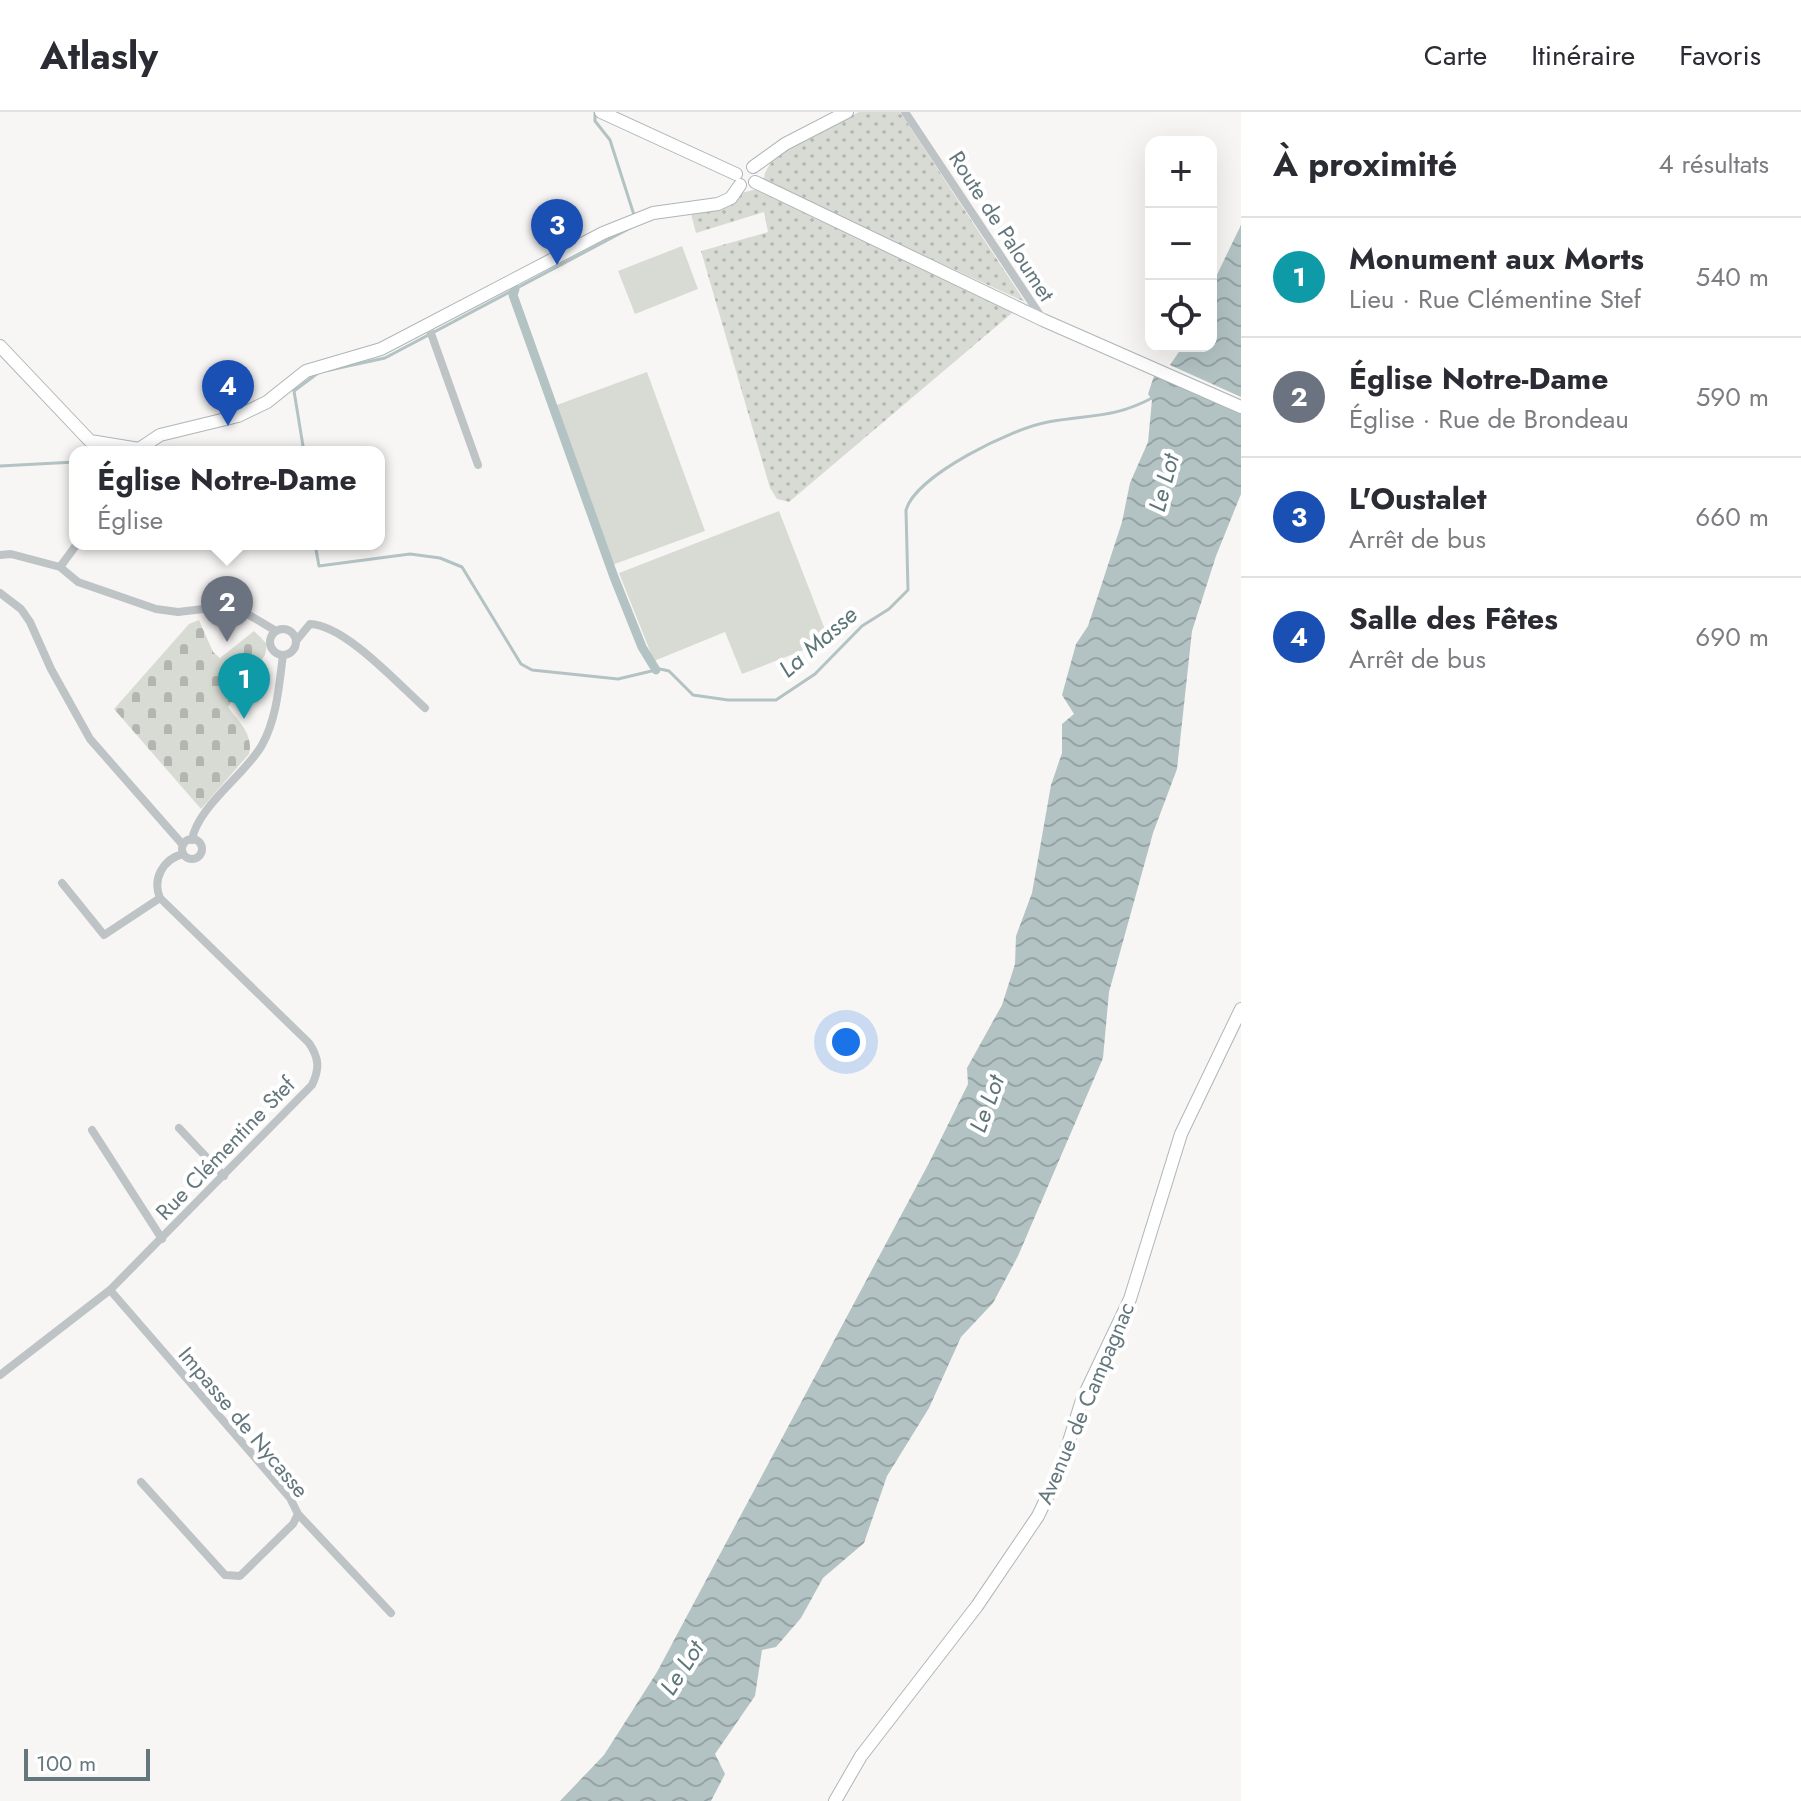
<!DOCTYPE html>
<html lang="fr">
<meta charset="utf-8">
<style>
:root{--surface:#fff;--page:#f7f7f7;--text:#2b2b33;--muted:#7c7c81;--line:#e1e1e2;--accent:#d53b35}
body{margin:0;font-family:Jost,sans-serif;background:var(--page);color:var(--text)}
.controls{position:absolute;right:24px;top:24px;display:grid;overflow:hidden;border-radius:16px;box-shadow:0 8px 32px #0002}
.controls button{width:72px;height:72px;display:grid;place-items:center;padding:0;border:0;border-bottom:2px solid var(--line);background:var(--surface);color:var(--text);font:40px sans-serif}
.scale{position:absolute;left:24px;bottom:20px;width:126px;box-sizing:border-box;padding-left:8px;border:4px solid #64777d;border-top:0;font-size:22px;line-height:28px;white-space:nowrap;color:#64777d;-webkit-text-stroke:6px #fff;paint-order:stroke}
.you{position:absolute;left:846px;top:930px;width:28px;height:28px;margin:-20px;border:6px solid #fff;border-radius:50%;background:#1a73e8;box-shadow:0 0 0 12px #1a73e833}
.badge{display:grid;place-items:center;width:52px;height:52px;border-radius:50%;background:var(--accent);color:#fff;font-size:26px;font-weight:700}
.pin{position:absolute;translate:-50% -66px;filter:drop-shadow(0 2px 4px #0008)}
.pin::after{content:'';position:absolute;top:42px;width:28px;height:24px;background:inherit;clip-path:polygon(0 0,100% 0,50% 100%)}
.popup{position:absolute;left:69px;top:334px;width:316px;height:104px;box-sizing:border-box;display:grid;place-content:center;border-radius:16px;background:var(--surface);filter:drop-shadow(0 2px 6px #0005);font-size:26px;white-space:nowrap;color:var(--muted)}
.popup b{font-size:30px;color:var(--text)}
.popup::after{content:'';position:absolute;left:50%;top:100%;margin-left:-16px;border:16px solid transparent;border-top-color:var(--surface)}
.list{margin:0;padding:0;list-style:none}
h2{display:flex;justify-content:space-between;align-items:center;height:104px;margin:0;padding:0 32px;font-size:34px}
h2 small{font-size:26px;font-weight:400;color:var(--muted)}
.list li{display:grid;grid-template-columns:52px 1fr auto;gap:24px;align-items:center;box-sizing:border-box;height:120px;padding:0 32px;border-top:2px solid var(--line)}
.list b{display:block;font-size:30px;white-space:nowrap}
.list p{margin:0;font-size:26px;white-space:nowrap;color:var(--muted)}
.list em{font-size:26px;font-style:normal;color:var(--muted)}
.icon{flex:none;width:44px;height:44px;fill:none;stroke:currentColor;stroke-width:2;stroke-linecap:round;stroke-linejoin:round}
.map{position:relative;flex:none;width:1241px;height:1689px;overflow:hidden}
header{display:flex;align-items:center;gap:48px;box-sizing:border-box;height:112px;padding:0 40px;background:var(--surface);border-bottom:2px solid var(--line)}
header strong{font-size:38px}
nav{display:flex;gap:44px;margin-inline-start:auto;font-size:28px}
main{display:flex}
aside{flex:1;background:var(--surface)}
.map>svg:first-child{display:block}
.grass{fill:url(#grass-dots)}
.cemetery{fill:url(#cemetery-stones)}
.green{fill:#d8dbd3}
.water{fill:url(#water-waves)}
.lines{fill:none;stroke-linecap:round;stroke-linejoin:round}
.stream{stroke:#b3c3c3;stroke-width:3}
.canal{stroke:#b3c3c3;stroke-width:9}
.secondary-casing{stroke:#aeb6b8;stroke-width:14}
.street{stroke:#bec3c5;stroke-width:8}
.secondary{stroke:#fff;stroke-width:12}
.labels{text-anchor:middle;stroke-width:8;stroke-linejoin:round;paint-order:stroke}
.street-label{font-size:22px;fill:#64777d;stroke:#fff}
.water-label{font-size:24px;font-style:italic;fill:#5f7678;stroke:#fff}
</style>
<header>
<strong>Atlasly</strong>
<nav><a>Carte</a><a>Itinéraire</a><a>Favoris</a></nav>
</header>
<main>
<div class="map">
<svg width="1241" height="1689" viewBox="0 0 1241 1689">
<defs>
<pattern id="grass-dots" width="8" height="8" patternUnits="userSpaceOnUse" patternTransform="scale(2)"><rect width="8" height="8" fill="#d8dbd3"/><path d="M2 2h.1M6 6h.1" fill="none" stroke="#b3b6b0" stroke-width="1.8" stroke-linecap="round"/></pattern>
<pattern id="cemetery-stones" width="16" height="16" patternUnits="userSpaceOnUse" patternTransform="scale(2)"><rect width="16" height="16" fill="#d8dbd3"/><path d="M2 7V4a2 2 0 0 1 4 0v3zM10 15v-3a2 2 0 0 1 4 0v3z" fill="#b3b6b0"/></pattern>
<pattern id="water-waves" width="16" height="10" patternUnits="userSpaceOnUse" patternTransform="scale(2)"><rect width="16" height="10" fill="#b3c3c3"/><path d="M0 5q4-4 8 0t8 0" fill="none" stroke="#95a3a4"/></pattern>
</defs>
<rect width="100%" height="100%" fill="#f7f6f4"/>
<path class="grass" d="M859,0h41l125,190 -257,-118 -4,-6c8,-35 66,-52 95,-66z
M765,75l253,121 -229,194 -12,-3 -7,-11 -69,-237 67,-19 -4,-20 -68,21 -7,-27z"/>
<path class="cemetery" d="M199,508l14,32 7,6 34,-27 13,13 -2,11 -37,52c11,15 26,28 21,47l-48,55 -87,-100 75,-85z"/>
<path class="green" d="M682,134l16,43 -63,25 -17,-43z
M647,260l58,159 -93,34 -58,-159z
M779,399l50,129 -87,34 -17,-42 -71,29 -35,-88z"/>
<path class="water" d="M1241,113v172l-71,-32 13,-19h28v-59z
M1155,261l86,41v80l-25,62 -24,75 -15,138 -24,64 -44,159 -6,66 -85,198 -25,47 -32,34 -32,71 -42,68 -23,67 -41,35 -22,40 -25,29 -14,3 -7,46 -40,58 10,20 -14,27h-151l44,-46 53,-83 273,-511 38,-77 -1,-16 35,-63 13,-41 1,-28 16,-43 19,-108 11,-32v-29l12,-10 -12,-19 14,-51 12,-18 34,-104 8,-39 18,-41 4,-42 -4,-6z"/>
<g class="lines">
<path class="stream" d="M595,0v9l15,19 24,75
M325,259l60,-13 249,-132
M304,340l-10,-61 24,-18
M0,354l75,-4
M315,432l4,22 91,-12 30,4 22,9 59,97 11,6 86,9 42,-10 9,2 24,24 35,5h48l39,-26 47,-48 27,-17 19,-19 -2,-80c10,-35 107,-82 142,-88 43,-8 65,-3 106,-25"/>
<path class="canal" d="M515,177l-2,6 101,282 28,70 14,23"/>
<defs>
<path id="secondary" d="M601,0l135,62
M753,55l32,-23 62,-32
M755,70l288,138 198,87
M0,234l90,95 49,8 21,-14 78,-19 29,-14 39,-31 75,-22 222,-116 50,-20 65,-9 13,-6 9,-13
M835,1689l26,-45 116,-150 61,-90 22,-46 22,-70 48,-101 51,-165 60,-125"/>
</defs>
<use href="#secondary" class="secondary-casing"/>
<path class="street" d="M905,0l137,206
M428,213l50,140
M0,443l11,-1 49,13 18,15 78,27 22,3 42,-5 19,2 37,22
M60,455l17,-23
M0,481l21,16 9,13 21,47 39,70 93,106
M270 530a13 13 0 1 1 26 0a13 13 0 1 1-26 0Z
M296,529l14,-17c35,1 88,60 115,84
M182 737a10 10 0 1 1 20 0a10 10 0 1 1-20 0Z
M192,728c5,-33 54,-66 70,-95 15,-27 17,-60 21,-90
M62,771l42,52 56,-37
M179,1016l45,48
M92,1018l70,109
M110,1178l180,208 8,16 -5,10 -53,52 -15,-1 -84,-93
M0,1263l110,-85 202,-205c8,-17 7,-27 -3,-42l-149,-145c-8,-19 3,-39 23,-44
M298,1402l93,99"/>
<use href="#secondary" class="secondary"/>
</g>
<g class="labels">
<g class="street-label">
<text transform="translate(1002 114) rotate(57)" y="8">Route de Paloumet</text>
<text transform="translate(225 1036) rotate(-46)" y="8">Rue Clémentine Stef</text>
<text transform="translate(1085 1291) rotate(-67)" y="8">Avenue de Campagnac</text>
<text transform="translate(244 1310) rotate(50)" y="8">Impasse de Nycasse</text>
</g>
<g class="water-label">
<text transform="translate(1164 371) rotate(-75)" y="8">Le Lot</text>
<text transform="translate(818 530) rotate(-41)" y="8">La Masse</text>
<text transform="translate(987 992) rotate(-70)" y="8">Le Lot</text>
<text transform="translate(682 1556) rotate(-57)" y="8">Le Lot</text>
</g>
</g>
</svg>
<div class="controls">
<button>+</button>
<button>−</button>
<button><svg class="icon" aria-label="locate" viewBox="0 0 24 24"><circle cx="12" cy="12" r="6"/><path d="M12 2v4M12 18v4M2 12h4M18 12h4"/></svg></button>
</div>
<div class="scale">100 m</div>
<div class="you"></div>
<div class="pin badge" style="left:244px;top:607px;background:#0f9aa8">1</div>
<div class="pin badge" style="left:227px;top:530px;background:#6b7280">2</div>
<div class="popup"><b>Église Notre-Dame</b>Église</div>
<div class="pin badge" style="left:557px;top:153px;background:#1a4fb4">3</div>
<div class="pin badge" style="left:228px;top:314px;background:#1a4fb4">4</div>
</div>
<aside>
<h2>À proximité<small>4 résultats</small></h2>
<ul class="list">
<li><span class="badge" style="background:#0f9aa8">1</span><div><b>Monument aux Morts</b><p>Lieu · Rue Clémentine Stef</p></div><em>540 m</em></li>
<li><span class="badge" style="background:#6b7280">2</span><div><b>Église Notre-Dame</b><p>Église · Rue de Brondeau</p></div><em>590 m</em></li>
<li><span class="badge" style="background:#1a4fb4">3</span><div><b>L'Oustalet</b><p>Arrêt de bus</p></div><em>660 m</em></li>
<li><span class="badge" style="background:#1a4fb4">4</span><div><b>Salle des Fêtes</b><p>Arrêt de bus</p></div><em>690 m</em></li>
</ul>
</aside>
</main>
